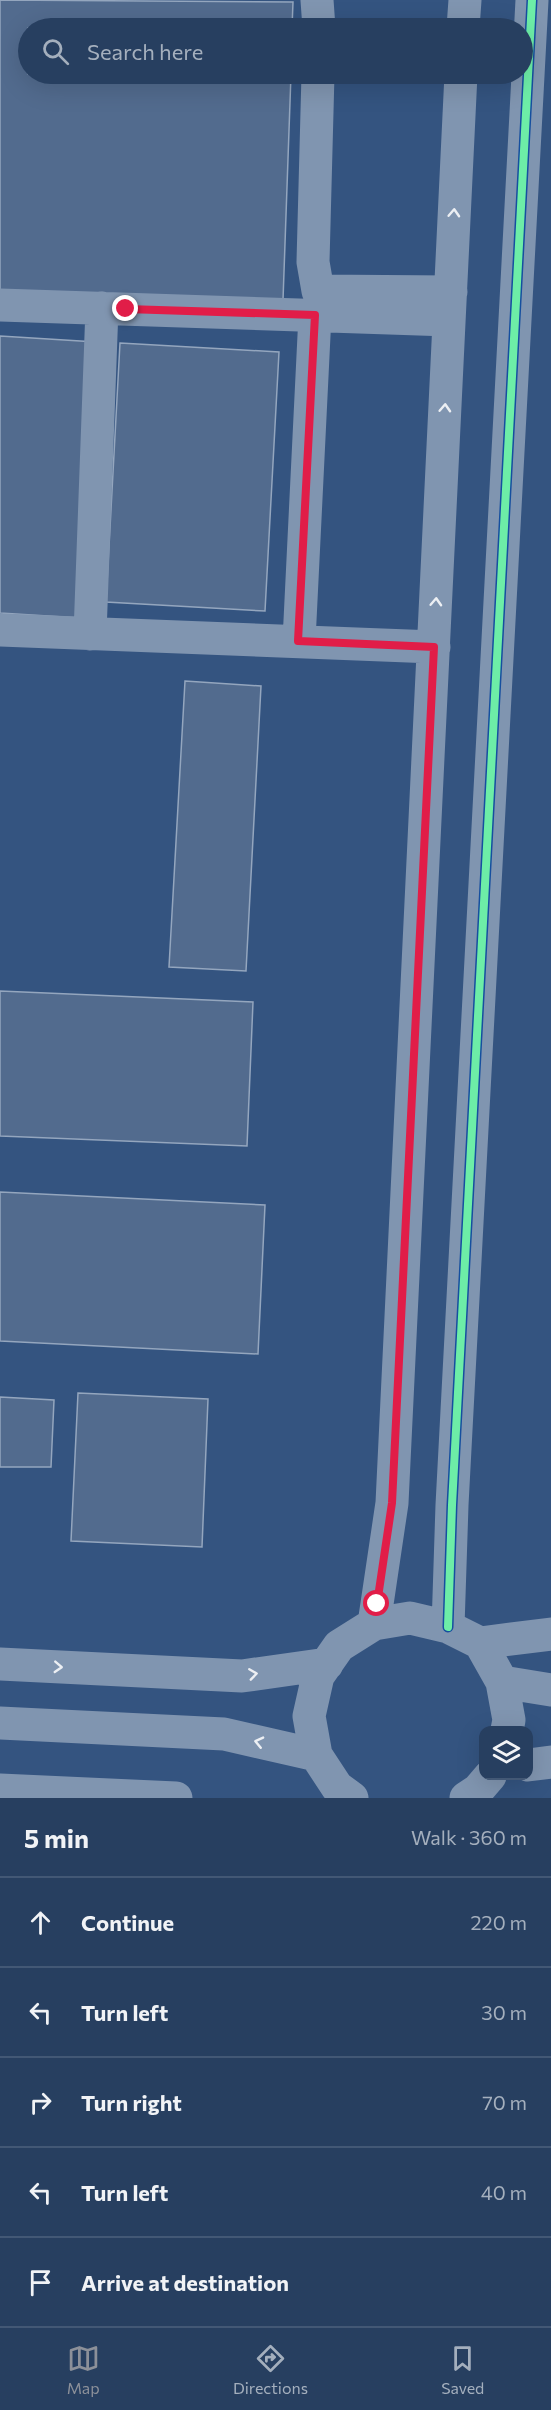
<!DOCTYPE html>
<meta charset="utf-8">
<style>
:root{--surface:#273f60;--page:#2f4666;--text:#f1f3f6;--muted:#a4afbd;--line:#435875;--accent:#8c9099}
body{margin:0;font-family:Commissioner,sans-serif;background:var(--page);color:var(--text)}
.controls{position:absolute;right:18px;bottom:18px;display:grid;overflow:hidden;border-radius:12px;box-shadow:0 6px 24px #0002}
.controls button{width:54px;height:54px;display:grid;place-items:center;padding:0;border:0;border-bottom:2px solid var(--line);background:var(--surface);color:var(--text);font:30px sans-serif}
.stop{position:absolute;width:18px;height:18px;margin:-14px;border:4px solid #e11d48;border-radius:50%;background:#fff}
.stop.end{background:#e11d48;border-color:#fff;box-shadow:0 2px 6px #0008}
.list{margin:0;padding:0;list-style:none}
h2{display:flex;justify-content:space-between;align-items:center;height:78px;margin:0;padding:0 24px;font-size:26px}
h2 small{font-size:20px;font-weight:400;color:var(--muted)}
.list li{display:grid;grid-template-columns:39px 1fr auto;gap:18px;align-items:center;box-sizing:border-box;height:90px;padding:0 24px;border-top:2px solid var(--line)}
.list b{display:block;font-size:22px;white-space:nowrap}
.list em{font-size:20px;font-style:normal;color:var(--muted)}
.icon{flex:none;width:33px;height:33px;fill:none;stroke:currentColor;stroke-width:2;stroke-linecap:round;stroke-linejoin:round}
.map{position:relative;flex:none;width:551px;height:1798px;overflow:hidden}
.search{position:absolute;background:var(--surface);box-shadow:0 6px 24px #0002;left:18px;right:18px;top:18px;height:66px;display:flex;align-items:center;gap:15px;box-sizing:border-box;padding:0 21px;border-radius:33px;color:var(--muted);font-size:22px}
.sheet{height:528px;background:var(--surface)}
nav{display:flex;justify-content:space-around;align-items:center;box-sizing:border-box;height:84px;border-top:2px solid var(--line);background:var(--surface);font-size:16px;color:var(--muted)}
nav a{display:grid;justify-items:center;gap:3px}
nav .on{color:var(--accent)}
.map>svg:first-child{display:block}
.building{fill:#526b8e;stroke:#94a6be;stroke-width:1.5}
.lines{fill:none;stroke-linecap:round;stroke-linejoin:round}
.minor{stroke:#8095b0;stroke-width:33}
.cycleway-casing{stroke:#154f9f;stroke-width:11}
.cycleway{stroke:#6deda7;stroke-width:8}
.oneway{stroke:#eceff3}
.route{stroke:#e11d48;stroke-width:8}
</style>
<div class="map">
<svg width="551" height="1798" viewBox="0 0 551 1798">
<rect width="100%" height="100%" fill="#345480"/>
<path class="building" d="M0,0l293,2 -1,26h-264v46h263l-8,226 -283,-10z
M0,336l96,6 -16,276 -80,-5z
M120,343l159,9 -14,259 -159,-9z
M185,681l76,5 -15,285 -77,-4z
M0,991l253,11 -6,144 -247,-10z
M0,1192l265,13 -7,149 -258,-13z
M78,1393l130,6 -6,148 -131,-6z
M0,1397l54,3 -3,67h-51z"/>
<g class="lines">
<path class="minor" d="M317,0l2,28
M463,28l2,-28
M318,74l-5,188 5,29 133,1
M0,305l449,15
M0,630l434,17
M90,634l12,-326
M299,641l16,-326
M374,1624l18,-121 69,-1429
M448,1627l4,-122 80,-1505
M480,1643l71,-9
M0,1664l242,12 85,-12
M502,1682l49,8
M0,1723l224,11 92,21
M528,1765l23,-3
M0,1790l176,8
M352,1798l-15,-11 -21,-32 -7,-39 9,-40 21,-30 35,-22 36,-6 38,9 32,16 22,39 7,38 -2,10
M466,1798l12,-8 12,-14"/>
<defs>
<path id="cycleway" d="M448,1627l4,-122 80,-1505"/>
</defs>
<use href="#cycleway" class="cycleway-casing"/>
<use href="#cycleway" class="cycleway"/>
</g>
<defs><path id="oneway-chevron" d="M-2-3.5L2.5 0L-2 3.5" fill="none" stroke-width="1.6" stroke-linecap="round" stroke-linejoin="round" transform="scale(1.5)"/></defs>
<g class="oneway">
<use href="#oneway-chevron" transform="translate(454 213) rotate(-87)"/>
<use href="#oneway-chevron" transform="translate(445 408) rotate(-87)"/>
<use href="#oneway-chevron" transform="translate(436 602) rotate(-87)"/>
<use href="#oneway-chevron" transform="translate(58 1667) rotate(3)"/>
<use href="#oneway-chevron" transform="translate(253 1674) rotate(-8)"/>
<use href="#oneway-chevron" transform="translate(259 1742) rotate(-167)"/>
</g>
<g class="lines">
<path class="route" d="M126,309l189,6 -17,326 136,6 -42,856 -15,101"/>
</g>
</svg>
<div class="controls">
<button><svg class="icon" aria-label="layers" viewBox="0 0 24 24"><path d="M12 4l9 5-9 5-9-5zM3 14l9 5 9-5"/></svg></button>
</div>
<div class="stop" style="left:377px;top:1604px"></div>
<div class="stop end" style="left:126px;top:309px"></div>
<div class="search"><svg class="icon" aria-label="search" viewBox="0 0 24 24"><circle cx="10" cy="10" r="6"/><path d="M15 15l6 6"/></svg>Search here</div>
</div>
<section class="sheet">
<h2>5 min<small>Walk · 360 m</small></h2>
<ul class="list">
<li><svg class="icon" aria-label="ahead" viewBox="0 0 24 24"><path d="M12 20V5M6 11l6-6 6 6"/></svg><div><b>Continue</b></div><em>220 m</em></li>
<li><svg class="icon" aria-label="left" viewBox="0 0 24 24"><path d="M17 20v-9H6M10 6l-5 5 5 5"/></svg><div><b>Turn left</b></div><em>30 m</em></li>
<li><svg class="icon" aria-label="right" viewBox="0 0 24 24"><path d="M7 20v-9h11M14 6l5 5-5 5"/></svg><div><b>Turn right</b></div><em>70 m</em></li>
<li><svg class="icon" aria-label="left" viewBox="0 0 24 24"><path d="M17 20v-9H6M10 6l-5 5 5 5"/></svg><div><b>Turn left</b></div><em>40 m</em></li>
<li><svg class="icon" aria-label="arrive" viewBox="0 0 24 24"><path d="M6 21V4h12l-3 4 3 4H6"/></svg><div><b>Arrive at destination</b></div></li>
</ul>
</section>
<nav>
<a class="on"><svg class="icon" aria-label="map" viewBox="0 0 24 24"><path d="M3 6l6-2 6 2 6-2v14l-6 2-6-2-6 2zM9 4v14M15 6v14"/></svg>Map</a>
<a><svg class="icon" aria-label="directions" viewBox="0 0 24 24"><path d="M12 3l9 9-9 9-9-9zM9 14v-3h6M13 9l2 2-2 2"/></svg>Directions</a>
<a><svg class="icon" aria-label="saved" viewBox="0 0 24 24"><path d="M7 4h10v16l-5-4-5 4z"/></svg>Saved</a>
</nav>
